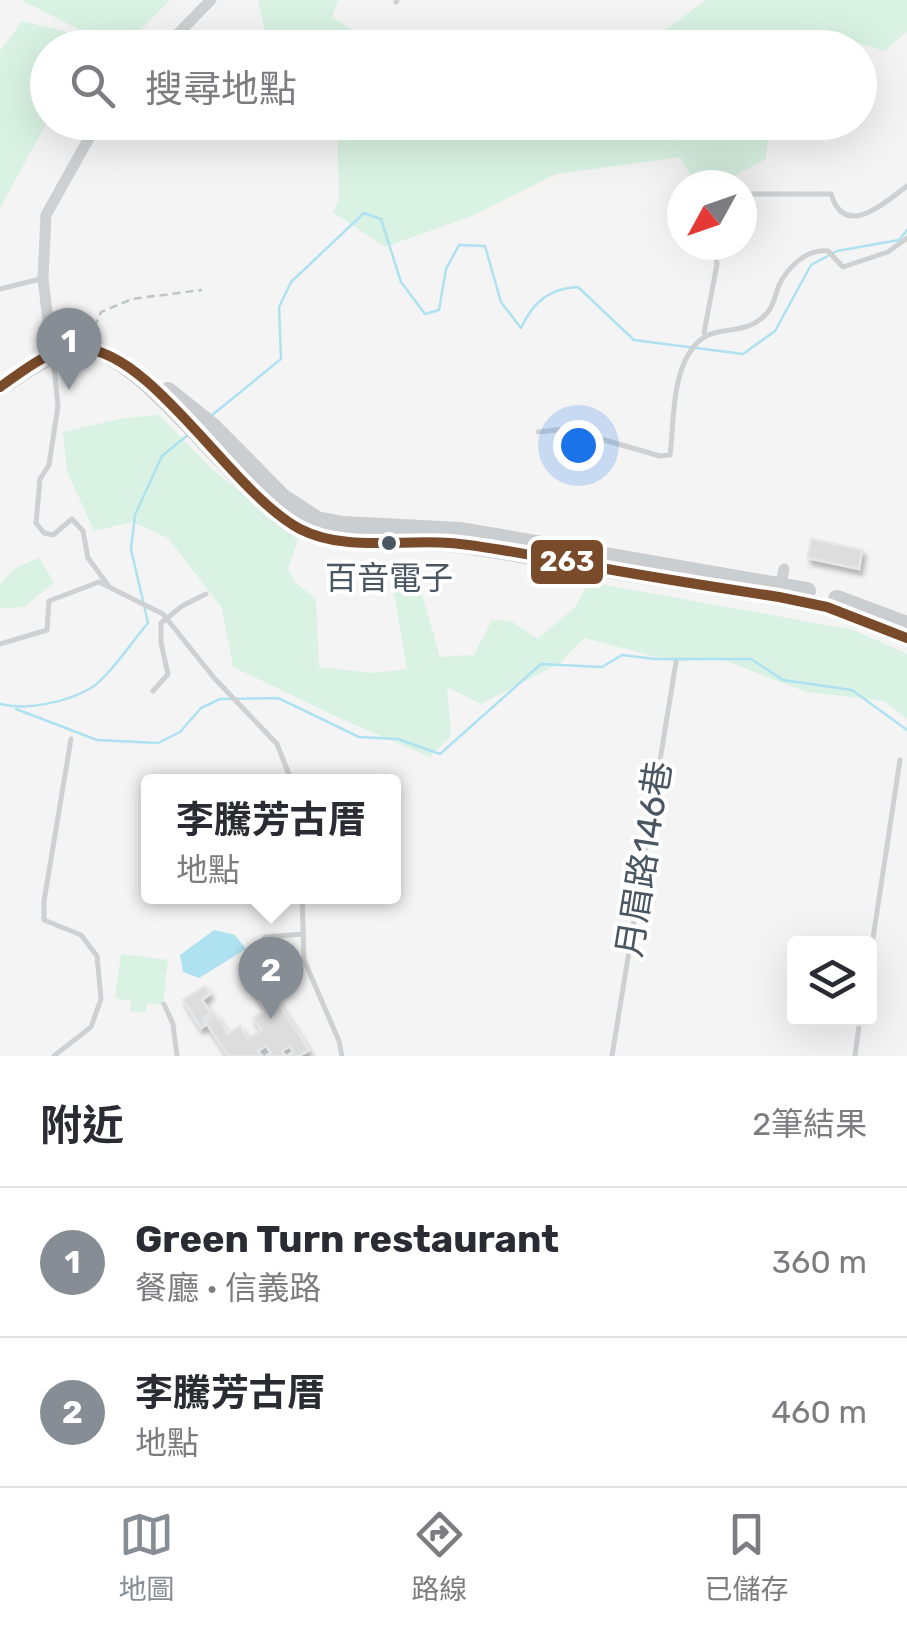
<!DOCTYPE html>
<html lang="zh-TW">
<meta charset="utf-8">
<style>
:root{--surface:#fff;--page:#f2f2f3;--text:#2b2b33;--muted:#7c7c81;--line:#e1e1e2;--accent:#868d94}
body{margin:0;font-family:Rubik,"Noto Sans TC",sans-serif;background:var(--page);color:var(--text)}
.controls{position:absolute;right:30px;bottom:30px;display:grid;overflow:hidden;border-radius:10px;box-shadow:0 10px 40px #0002}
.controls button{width:90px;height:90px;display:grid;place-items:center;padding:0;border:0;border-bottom:2px solid var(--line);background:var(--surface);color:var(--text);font:50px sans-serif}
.compass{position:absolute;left:667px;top:170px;width:90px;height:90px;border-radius:50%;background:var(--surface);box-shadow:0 10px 40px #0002;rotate:230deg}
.you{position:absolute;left:578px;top:445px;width:35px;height:35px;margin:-25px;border:8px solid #fff;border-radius:50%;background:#1a73e8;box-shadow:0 0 0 15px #1a73e833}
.badge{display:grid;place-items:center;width:65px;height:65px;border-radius:50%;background:var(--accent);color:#fff;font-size:32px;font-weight:700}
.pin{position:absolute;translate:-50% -82px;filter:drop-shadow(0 2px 5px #0008)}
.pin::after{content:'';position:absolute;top:52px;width:35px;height:30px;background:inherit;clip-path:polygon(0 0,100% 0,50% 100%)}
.popup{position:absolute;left:141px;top:774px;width:260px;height:130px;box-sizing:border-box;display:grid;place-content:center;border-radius:10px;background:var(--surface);filter:drop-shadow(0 2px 8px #0005);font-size:32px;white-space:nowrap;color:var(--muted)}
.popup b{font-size:38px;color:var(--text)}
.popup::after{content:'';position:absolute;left:50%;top:100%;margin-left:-20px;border:20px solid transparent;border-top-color:var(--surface)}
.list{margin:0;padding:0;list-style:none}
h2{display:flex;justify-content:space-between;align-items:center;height:130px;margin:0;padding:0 40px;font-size:42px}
h2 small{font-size:32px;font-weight:400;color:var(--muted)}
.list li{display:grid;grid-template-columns:65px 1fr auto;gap:30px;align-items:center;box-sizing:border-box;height:150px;padding:0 40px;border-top:2px solid var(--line)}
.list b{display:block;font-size:38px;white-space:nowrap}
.list p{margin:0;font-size:32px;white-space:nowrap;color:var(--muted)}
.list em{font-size:32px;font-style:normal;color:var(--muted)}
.icon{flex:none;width:55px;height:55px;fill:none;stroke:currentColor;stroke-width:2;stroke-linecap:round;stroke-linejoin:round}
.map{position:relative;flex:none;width:907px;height:1056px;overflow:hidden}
.search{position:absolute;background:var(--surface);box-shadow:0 10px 40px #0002;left:30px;right:30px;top:30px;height:110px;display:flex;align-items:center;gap:25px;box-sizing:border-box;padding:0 35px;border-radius:55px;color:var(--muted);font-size:38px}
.sheet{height:430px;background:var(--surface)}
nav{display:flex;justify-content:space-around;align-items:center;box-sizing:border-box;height:140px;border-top:2px solid var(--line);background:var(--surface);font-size:28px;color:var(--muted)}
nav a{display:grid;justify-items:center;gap:5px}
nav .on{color:var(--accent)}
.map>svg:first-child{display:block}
.green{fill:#d9f2e3}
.water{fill:#aee2f0}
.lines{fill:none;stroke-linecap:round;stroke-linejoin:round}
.stream{stroke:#aee2f0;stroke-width:2.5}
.building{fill:#ddddde;stroke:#e5e6e7;stroke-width:2.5;filter:url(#shadow)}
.path{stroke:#bcc7c4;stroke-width:2.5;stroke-dasharray:8 5;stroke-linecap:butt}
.lane{stroke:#ced0d2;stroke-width:5}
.street{stroke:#ced0d2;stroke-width:11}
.primary{stroke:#caced1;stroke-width:18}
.bus-1-casing{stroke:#fff;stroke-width:18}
.bus-1{stroke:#7a4b2a;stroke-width:10}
.bus-dot{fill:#4a5661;stroke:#fff;stroke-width:4}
.labels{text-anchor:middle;stroke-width:8;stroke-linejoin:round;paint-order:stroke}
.bus-label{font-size:32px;fill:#4a5661;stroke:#fff}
.street-label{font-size:35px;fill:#4a5661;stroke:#fff}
.line-badge{stroke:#fff;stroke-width:4}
.badge-label{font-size:28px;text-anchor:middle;font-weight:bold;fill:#fff}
</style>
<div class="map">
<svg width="907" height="1056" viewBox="0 0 907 1056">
<defs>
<filter id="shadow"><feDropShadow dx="3" dy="5.5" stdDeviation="2.5" flood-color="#0004"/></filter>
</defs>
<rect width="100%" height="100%" fill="#f4f4f4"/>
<path class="green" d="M21,0h149l-37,38 -55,-9z
M258,0h80l-6,17 47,30h-111z
M706,0h201v31l-22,20 -62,-18 -10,14h-171z
M22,21l92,23 -3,3 -63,1 -1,74 -47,86v-157z
M496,34l133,13h-144z
M337,123v-1l433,1 -4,36 -50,26h-20l-16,-28 -124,17 -84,42 -87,31 -52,-35 6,-12z
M159,415l52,53 87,72 -10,29 7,13 21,17 3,68 55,6 33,-4 -14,-81 23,-14 24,83 34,-2 18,-35 19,1 27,18 37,-32 14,-25 265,48 53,24v65l-23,-18 -78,-9 -85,-33 -45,3 -92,-24 -24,25 -79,41 -34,-17 4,49 -21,21 -93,-40 -104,-50 -11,-59 -54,-70 -35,-16 -39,9 -27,-60 -4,-39 61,-14z
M39,558l15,24 -30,25 -24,1v-24l15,-16z
M121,954l47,6 -5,45 -16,-2 -2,10 -15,-2 1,-10 -16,-3z"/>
<path class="water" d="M214,930l21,5 11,14 -47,29 -16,-6 -3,-17z"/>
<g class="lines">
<path class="stream" d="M211,416l70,-57 -2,-52 12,-25 73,-69 17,6 20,63 24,32 14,-4 7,-41 13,-24 26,1 16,56 20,26c12,-26 29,-40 57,-41l56,53 109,14 32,-23 36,-66 26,-14 62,-11 8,-10
M0,704c26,7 67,-2 91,-16 18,-11 42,-48 57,-65l-17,-74 4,-34 27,-59 27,-22
M16,709l81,31 61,3 22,-11 21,-24 19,-9 58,-1 81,39 39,2 42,15 101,-90 61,3 20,-12 33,4h96l32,21 69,10 55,40"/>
</g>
<path class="building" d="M811,539l51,11 -3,19 -51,-11z
M265,982l44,68 -10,6h-12l6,-4 -3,-6 -8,5 3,5h-18l4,-3 -5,-7 -8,5 4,5h-34l-21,-32 -6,4 -18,-28 22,-14 5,8 -8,6 9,13 -7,5 1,3 10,-7 13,20 12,-8 8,12 13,-8 -8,-12 13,-8 -13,-20z"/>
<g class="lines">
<path class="path" d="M89,339l12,-27 31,-13 70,-9"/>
<path class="lane" d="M396,2l1,-2
M689,181l3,4
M742,194h89c14,46 55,8 76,-8
M0,289l40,-10
M704,333l13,-69 -3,-19
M53,358l5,48 -9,59 -9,14 -4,44 8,10 9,2 19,-16 11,12 5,27 20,27
M538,432l28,-3 94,27 10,-1c4,-33 2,-72 18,-100 22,-39 52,-12 79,-42 8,-9 8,-19 12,-28 9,-18 28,-37 49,-34l15,16 45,-15 19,-14
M0,644l47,-14 2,-29 50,-19 64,32 52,65 62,65 15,38
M153,691l15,-17 -7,-31v-20l21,-17 24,-12
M302,896l2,64 35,81 3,15
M260,943l5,-6 38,-3
M870,958l30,-198
M164,1004l9,20 4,32
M54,1056l37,-29 10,-28 -4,-43 -16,-21 -37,-15v-19l27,-162
M612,1056l64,-394
M855,1056l5,-38"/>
<path class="street" d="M164,48l47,-48
M52,356l-9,-78 3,-63 52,-93
M779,593l5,-24"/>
<path class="primary" d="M0,387c24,-15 52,-38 81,-39 62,-1 158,151 219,181 38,20 106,10 150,14 42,5 85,14 127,21 67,12 134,22 202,33l48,10 80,31
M168,391l45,36 69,70 35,23 26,5 118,6 346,60
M837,599l70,26"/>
<defs>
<path id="bus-1" d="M0,387c22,-15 52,-41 81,-39 73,4 151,145 219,181 44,23 102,10 150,14 45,4 90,14 135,22 64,12 129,22 194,32l48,10 80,31"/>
</defs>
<use href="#bus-1" class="bus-1-casing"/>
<use href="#bus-1" class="bus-1"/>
</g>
<circle class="bus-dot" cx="389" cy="543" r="9"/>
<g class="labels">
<g class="bus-label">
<text x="389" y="589">百音電子</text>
</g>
<g class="street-label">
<text transform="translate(644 859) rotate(-81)" y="12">月眉路146巷</text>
</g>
</g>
<rect class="line-badge" x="529" y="538" width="76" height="48" rx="10" fill="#7a4b2a"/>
<g class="badge-label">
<text x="567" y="571">263</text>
</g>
</svg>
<div class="controls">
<button><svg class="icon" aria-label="layers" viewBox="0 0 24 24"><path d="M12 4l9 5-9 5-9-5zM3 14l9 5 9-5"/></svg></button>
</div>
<svg class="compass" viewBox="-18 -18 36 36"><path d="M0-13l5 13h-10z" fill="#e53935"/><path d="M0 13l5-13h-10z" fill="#7c7c81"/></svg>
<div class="you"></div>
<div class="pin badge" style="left:69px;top:390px">1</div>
<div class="pin badge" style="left:271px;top:1019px">2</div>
<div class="popup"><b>李騰芳古厝</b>地點</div>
<div class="search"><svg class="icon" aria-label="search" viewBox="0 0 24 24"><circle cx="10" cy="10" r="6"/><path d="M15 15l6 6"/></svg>搜尋地點</div>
</div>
<section class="sheet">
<h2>附近<small>2筆結果</small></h2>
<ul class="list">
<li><span class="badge">1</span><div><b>Green Turn restaurant</b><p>餐廳 · 信義路</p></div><em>360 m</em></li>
<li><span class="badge">2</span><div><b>李騰芳古厝</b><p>地點</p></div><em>460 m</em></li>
</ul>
</section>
<nav>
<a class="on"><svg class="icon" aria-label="map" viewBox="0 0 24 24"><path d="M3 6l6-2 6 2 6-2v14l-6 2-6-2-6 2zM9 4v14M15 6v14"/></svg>地圖</a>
<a><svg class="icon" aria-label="directions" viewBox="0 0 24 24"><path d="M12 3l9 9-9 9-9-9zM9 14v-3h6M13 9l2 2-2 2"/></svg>路線</a>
<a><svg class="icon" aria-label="saved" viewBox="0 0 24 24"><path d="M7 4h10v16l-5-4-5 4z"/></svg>已儲存</a>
</nav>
